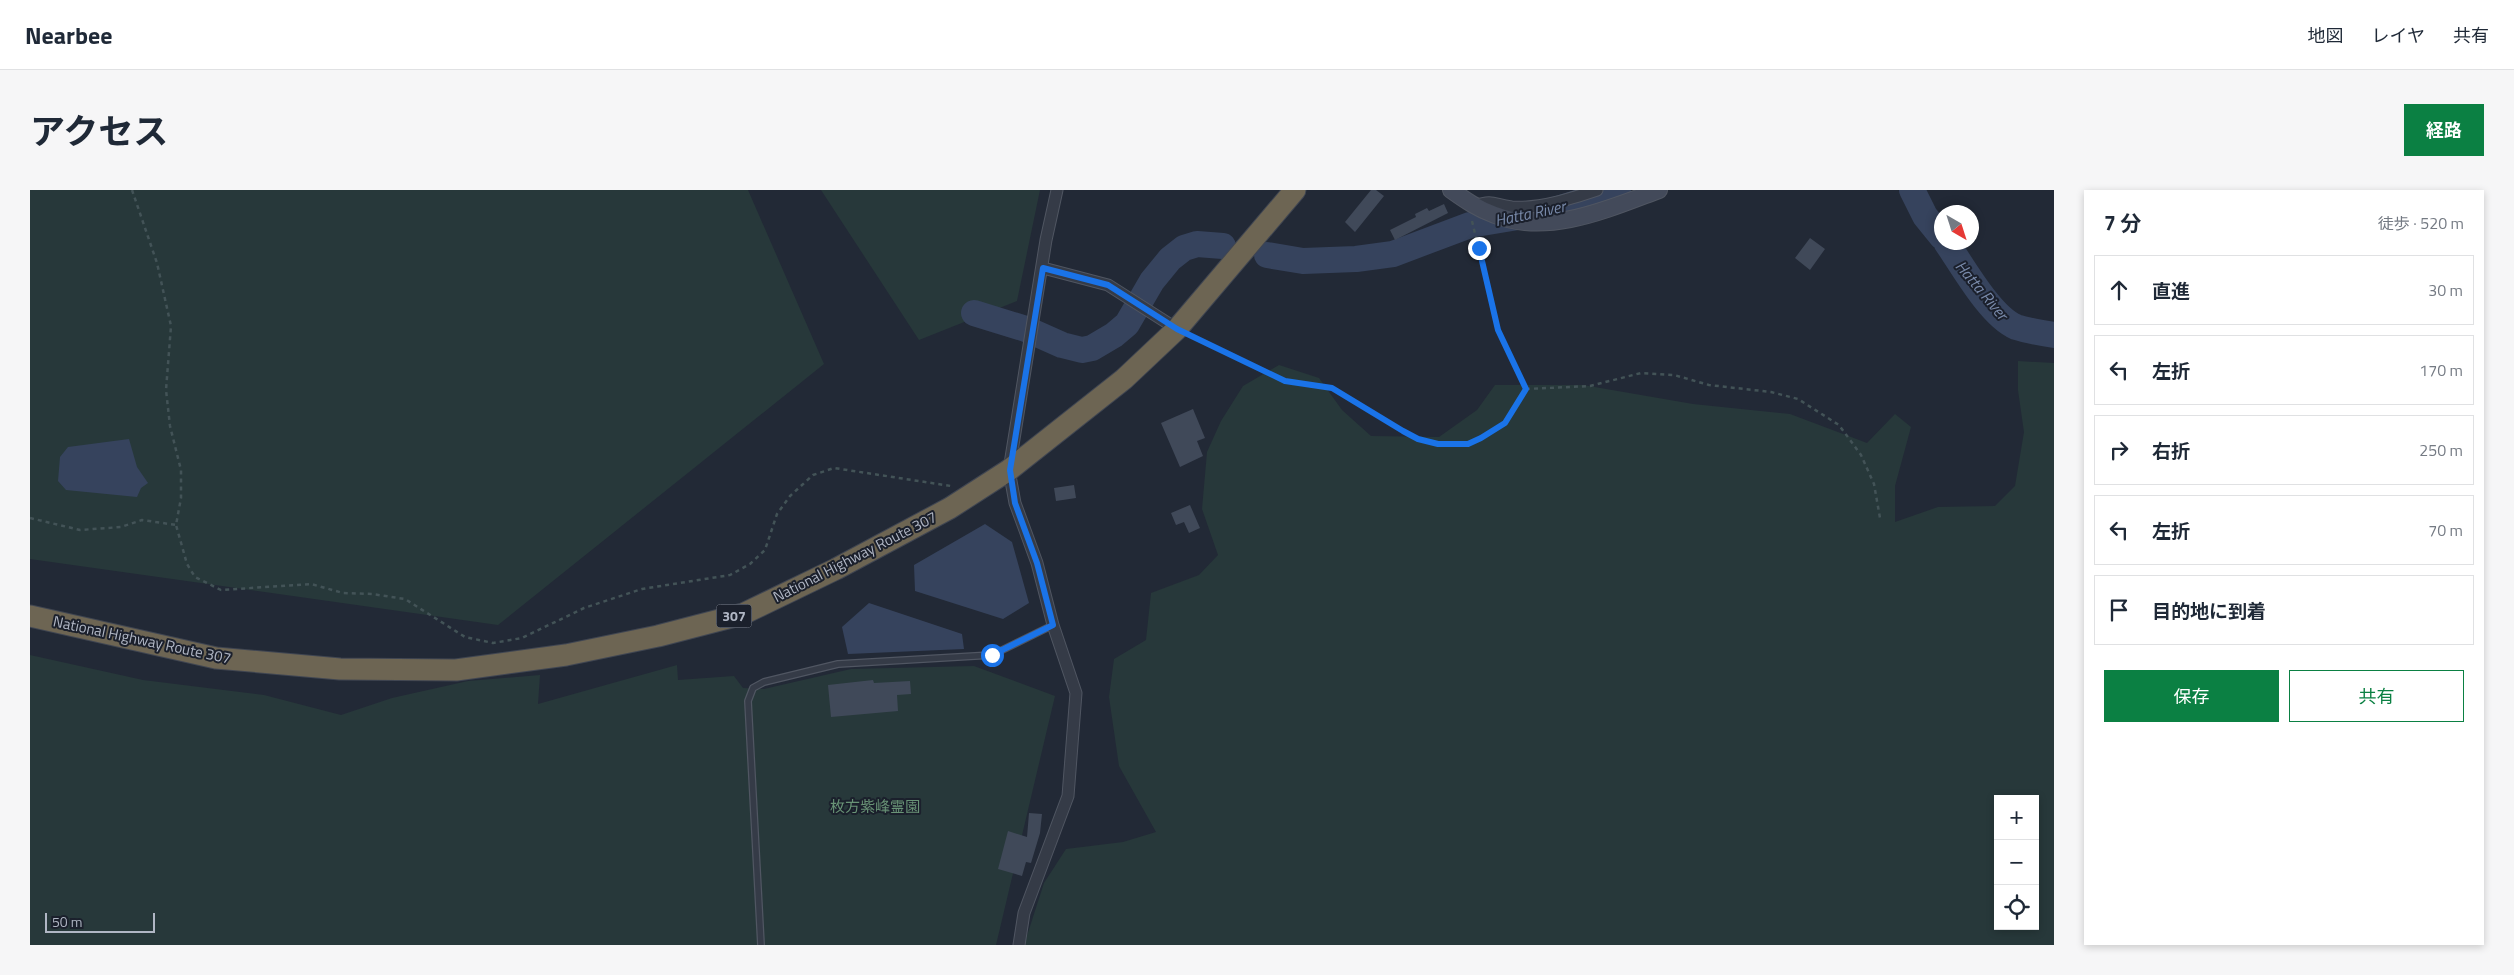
<!DOCTYPE html>
<html lang="ja">
<meta charset="utf-8">
<style>
:root{--surface:#fff;--page:#f6f6f7;--text:#1f2937;--muted:#747a83;--line:#e0e1e3;--accent:#0b8043}
body{margin:0;font-family:"Titillium Web","Noto Sans JP",sans-serif;background:var(--page);color:var(--text)}
.controls{position:absolute;right:15px;bottom:15px;display:grid;overflow:hidden;border-radius:0px;box-shadow:0 2px 8px #0003}
.controls button{width:45px;height:45px;display:grid;place-items:center;padding:0;border:0;border-bottom:1px solid var(--line);background:var(--surface);color:var(--text);font:25px sans-serif}
.compass{position:absolute;left:1904px;top:15px;width:45px;height:45px;border-radius:50%;background:var(--surface);box-shadow:0 2px 8px #0003;rotate:141deg}
.scale{position:absolute;left:15px;bottom:12px;width:110px;box-sizing:border-box;padding-left:5px;border:2px solid #b0b6c4;border-top:0;font-size:14px;line-height:18px;white-space:nowrap;color:#b0b6c4;-webkit-text-stroke:4px #1b202c;paint-order:stroke}
.stop{position:absolute;width:15px;height:15px;margin:-11px;border:4px solid #1a73e8;border-radius:50%;background:#fff}
.stop.end{background:#1a73e8;border-color:#fff;box-shadow:0 1px 5px #0008}
.list{margin:0;padding:0;list-style:none}
h2{display:flex;justify-content:space-between;align-items:center;height:65px;margin:0;padding:0 20px;font-size:21px}
h2 small{font-size:16px;font-weight:400;color:var(--muted)}
.list li{display:grid;grid-template-columns:32px 1fr auto;gap:15px;align-items:center;box-sizing:border-box;height:70px;margin:0 10px 10px;padding:0 10px;border:1px solid var(--line);border-radius:0px}
.list b{display:block;font-size:19px;white-space:nowrap}
.list em{font-size:16px;font-style:normal;color:var(--muted)}
.actions{display:flex;gap:10px;padding:15px 20px}
.actions a{flex:1;padding:11px 0;border:1px solid var(--accent);border-radius:0px;text-align:center;font-size:18px;color:var(--accent)}
.actions .main{background:var(--accent);color:#fff}
.icon{flex:none;width:28px;height:28px;fill:none;stroke:currentColor;stroke-width:2;stroke-linecap:round;stroke-linejoin:round}
.map{position:relative;flex:none;width:2024px;height:755px;overflow:hidden;border-radius:0px}
header{display:flex;align-items:center;gap:30px;box-sizing:border-box;height:70px;padding:0 25px;background:var(--surface);border-bottom:1px solid var(--line)}
header strong{font-size:24px}
nav{display:flex;gap:28px;margin-inline-start:auto;font-size:18px}
.intro{display:flex;align-items:center;justify-content:space-between;box-sizing:border-box;height:120px;padding:0 30px}
h1{margin:0;font-size:35px}
.button{padding:12px 22px;border-radius:0px;background:var(--accent);color:#fff;font-size:18px;font-weight:700}
main{display:flex;gap:30px;padding:0 30px}
aside{flex:1;background:var(--surface);border-radius:0px;box-shadow:0 2px 8px #0003}
.map>svg:first-child{display:block}
.green{fill:#27383a;fill-rule:evenodd}
.water{fill:#36435d}
.lines{fill:none;stroke-linecap:round;stroke-linejoin:round}
.river{stroke:#36435d;stroke-width:26}
.building{fill:#404959}
.lane-casing{stroke:#505662;stroke-width:8}
.street-casing{stroke:#505662;stroke-width:13}
.secondary-casing{stroke:#505662;stroke-width:18}
.highway-casing{stroke:#404652;stroke-width:23}
.path{stroke:#435357;stroke-width:2.5;stroke-dasharray:4 4;stroke-linecap:butt}
.lane{stroke:#353b47;stroke-width:5.5}
.street{stroke:#353b47;stroke-width:11}
.secondary{stroke:#434a5a;stroke-width:16}
.highway{stroke:#6d6553;stroke-width:21}
.route{stroke:#1a73e8;stroke-width:6}
.labels{text-anchor:middle;stroke-width:4;stroke-linejoin:round;paint-order:stroke}
.shield{fill:#1b202c;stroke:#838996;stroke-width:1}
.shield-label{font-size:14px;font-weight:bold;fill:#b0b6c4}
.street-label{font-size:15px;fill:#b0b6c4;stroke:#1b202c}
.park-label{font-size:15px;fill:#699376;stroke:#1b202c}
.water-label{font-size:16px;font-style:italic;fill:#798aaa;stroke:#1b202c}
</style>
<header>
<strong>Nearbee</strong>
<nav><a>地図</a><a>レイヤ</a><a>共有</a></nav>
</header>
<div class="intro"><h1>アクセス</h1><a class="button">経路</a></div>
<main>
<div class="map">
<svg width="2024" height="755" viewBox="0 0 2024 755">
<rect width="100%" height="100%" fill="#222936"/>
<path class="green" d="M0,0h718l76,174 -326,261 -468,-66z
M791,0h219l-23,111 -98,39z
M1988,171l36,2v582h-1030l20,-62 22,-34 57,-7 33,-10 -37,-66 -10,-69 5,-38 32,-19 5,-47 48,-18 19,-20 -16,-46 5,-57 14,-31 22,-35 36,-21 40,13 23,32 29,26 68,1 38,-27 18,-25h88l110,19 97,10 77,29 28,-29 16,13 -16,59v36l43,-15 57,-1 20,-20 9,-54 -6,-42zM1968,609h37v127h-37z
M0,465l113,25 121,15 77,20 51,-17 76,-17 72,-6 -2,29 139,-39 1,15 56,-4 9,12 21,1 87,-20 123,-3 81,30 -59,249h-966z"/>
<path class="water" d="M99,249l8,28 11,16 -7,5 -4,9 -71,-7 -8,-9 2,-24 8,-10z
M955,334l27,18 17,61 -26,16 -88,-28 -1,-26z
M839,413l93,31 2,15 -116,5 -6,-27z"/>
<g class="lines">
<path class="river" d="M1882,0l13,26 17,21
M1916,52c16,23 44,74 70,85 12,4 25,6 38,8
M1237,65l36,6 53,-2 37,-5 77,-29 78,-13 70,-22
M944,123l52,16 36,16 20,5 10,-2 22,-13 13,-11 25,-43 18,-22 14,-11 13,-4 26,2"/>
</g>
<path class="building" d="M1341,0h5l8,6 -29,36 -10,-10z
M1414,14l4,9 -53,27 -5,-10 26,-13 -1,-3 12,-6 2,3z
M1780,48l15,11 -15,21 -15,-12z
M1163,219l12,29 -8,3 6,15 -23,11 -19,-44z
M1044,295l2,13 -20,3 -2,-13z
M1160,315l10,23 -11,5 -5,-11 -8,3 -5,-12z
M843,490l1,3 36,-2 1,13 -14,1 1,16 -67,6 -3,-32z
M999,623l13,1 -2,19 -9,30 -5,-1 -4,14 -24,-7 10,-38 19,6z"/>
<g class="lines">
<defs>
<path id="lane" d="M731,755l-13,-244 5,-13 11,-6 74,-18 154,-9 61,-30"/>
<path id="street" d="M1444,16c21,-7 19,-1 38,1 28,2 58,-8 85,-17
M1013,78l65,17 69,44
M989,755l5,-32 44,-117 8,-103 -23,-68 -16,-62 -22,-60 -6,-33 37,-230 11,-50"/>
<path id="secondary" d="M1421,0c14,10 27,19 44,25 53,21 113,-6 164,-25"/>
<path id="highway" d="M0,426l186,42 124,11 116,1 110,-15 92,-19 85,-22 93,-45 114,-61 59,-38 115,-91 53,-50 118,-139"/>
</defs>
<use href="#lane" class="lane-casing"/>
<use href="#street" class="street-casing"/>
<use href="#secondary" class="secondary-casing"/>
<use href="#highway" class="highway-casing"/>
<path class="path" d="M102,0l25,73 14,63 -5,64 4,36 11,44v28l-5,27 11,39 8,13 26,13 90,-6 32,9 29,1 33,5 60,38 28,6 29,-5 62,-30 58,-19 88,-14 20,-11 15,-14 12,-36 13,-18 23,-21 21,-7 117,18
M1442,31l26,109 28,59
M1163,146l92,45 47,6 71,44 15,8 20,5h30l13,-5 24,-16 21,-34
M1496,199l64,-3 51,-13 33,2 35,10 62,7 27,7 41,26 22,30 13,29 6,34
M0,328l50,12 41,-3 21,-7 34,5"/>
<use href="#lane" class="lane"/>
<use href="#street" class="street"/>
<use href="#secondary" class="secondary"/>
<use href="#highway" class="highway"/>
</g>
<g class="lines">
<path class="route" d="M962,465l61,-30 -16,-62 -22,-60 -5,-33 33,-202 65,17 69,44 108,52 47,7 71,43 15,8 20,5h30l13,-6 24,-15 21,-34 -28,-59 -19,-82"/>
</g>
<g class="labels">
<rect class="shield" x="686.5" y="414.5" width="35" height="23" rx="4"/>
<g class="shield-label">
<text x="704" y="431">307</text>
</g>
<g class="street-label">
<text transform="translate(825 367) rotate(-27)" y="5">National Highway Route 307</text>
<text transform="translate(112 450) rotate(12)" y="5">National Highway Route 307</text>
</g>
<g class="park-label">
<text x="845" y="622">枚方紫峰霊園</text>
</g>
<g class="water-label">
<text transform="translate(1500 23) rotate(-12)" y="6">Hatta River</text>
<text transform="translate(1952 100) rotate(50)" y="6">Hatta River</text>
</g>
</g>
</svg>
<div class="controls">
<button>+</button>
<button>−</button>
<button><svg class="icon" aria-label="locate" viewBox="0 0 24 24"><circle cx="12" cy="12" r="6"/><path d="M12 2v4M12 18v4M2 12h4M18 12h4"/></svg></button>
</div>
<svg class="compass" viewBox="-18 -18 36 36"><path d="M0-13l5 13h-10z" fill="#e53935"/><path d="M0 13l5-13h-10z" fill="#747a83"/></svg>
<div class="scale">50 m</div>
<div class="stop" style="left:962px;top:465px"></div>
<div class="stop end" style="left:1449px;top:58px"></div>
</div>
<aside>
<h2>7 分<small>徒歩 · 520 m</small></h2>
<ul class="list">
<li><svg class="icon" aria-label="ahead" viewBox="0 0 24 24"><path d="M12 20V5M6 11l6-6 6 6"/></svg><div><b>直進</b></div><em>30 m</em></li>
<li><svg class="icon" aria-label="left" viewBox="0 0 24 24"><path d="M17 20v-9H6M10 6l-5 5 5 5"/></svg><div><b>左折</b></div><em>170 m</em></li>
<li><svg class="icon" aria-label="right" viewBox="0 0 24 24"><path d="M7 20v-9h11M14 6l5 5-5 5"/></svg><div><b>右折</b></div><em>250 m</em></li>
<li><svg class="icon" aria-label="left" viewBox="0 0 24 24"><path d="M17 20v-9H6M10 6l-5 5 5 5"/></svg><div><b>左折</b></div><em>70 m</em></li>
<li><svg class="icon" aria-label="arrive" viewBox="0 0 24 24"><path d="M6 21V4h12l-3 4 3 4H6"/></svg><div><b>目的地に到着</b></div></li>
</ul>
<div class="actions"><a class="main">保存</a><a>共有</a></div>
</aside>
</main>
